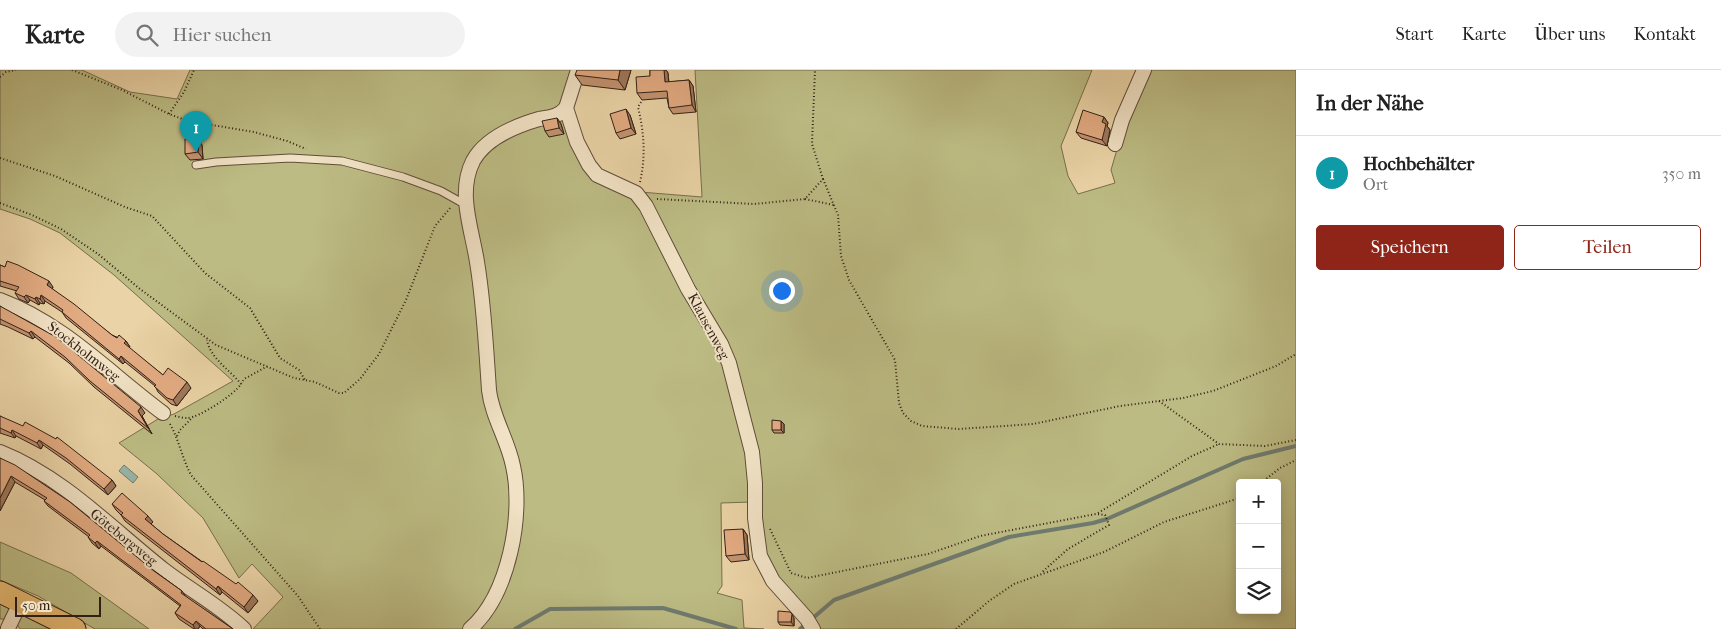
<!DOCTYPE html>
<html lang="de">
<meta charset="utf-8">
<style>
:root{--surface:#fff;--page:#f2f2f2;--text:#222;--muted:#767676;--line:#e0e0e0;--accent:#8f2418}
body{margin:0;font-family:"IM FELL French Canon",serif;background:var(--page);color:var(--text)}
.controls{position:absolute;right:15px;bottom:15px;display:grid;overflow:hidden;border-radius:5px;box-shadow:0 2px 12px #0003}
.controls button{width:45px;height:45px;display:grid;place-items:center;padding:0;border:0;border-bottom:1px solid var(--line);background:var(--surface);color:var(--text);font:25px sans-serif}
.scale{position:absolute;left:15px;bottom:12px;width:86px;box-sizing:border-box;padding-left:5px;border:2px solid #322016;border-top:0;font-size:14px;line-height:18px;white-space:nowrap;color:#322016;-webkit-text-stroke:4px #f1e2c5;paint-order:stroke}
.you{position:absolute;left:781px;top:220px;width:18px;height:18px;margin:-12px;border:4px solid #fff;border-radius:50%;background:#1a73e8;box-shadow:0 0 0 8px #1a73e833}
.badge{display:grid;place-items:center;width:32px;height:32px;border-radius:50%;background:var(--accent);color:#fff;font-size:16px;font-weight:700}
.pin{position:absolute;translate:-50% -41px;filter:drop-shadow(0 1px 2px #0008)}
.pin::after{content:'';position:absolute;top:26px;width:18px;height:15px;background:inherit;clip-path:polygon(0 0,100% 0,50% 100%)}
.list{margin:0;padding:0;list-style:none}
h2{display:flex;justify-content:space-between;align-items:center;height:65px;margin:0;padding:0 20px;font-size:21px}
h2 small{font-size:16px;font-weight:400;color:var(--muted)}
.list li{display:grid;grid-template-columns:32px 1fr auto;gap:15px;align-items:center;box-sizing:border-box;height:75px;padding:0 20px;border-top:1px solid var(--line)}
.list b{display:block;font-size:19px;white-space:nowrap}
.list p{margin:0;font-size:16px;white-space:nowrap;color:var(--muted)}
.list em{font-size:16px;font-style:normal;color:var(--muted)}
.actions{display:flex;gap:10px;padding:15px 20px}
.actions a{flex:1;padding:11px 0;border:1px solid var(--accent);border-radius:5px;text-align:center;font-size:18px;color:var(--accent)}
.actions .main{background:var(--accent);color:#fff}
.icon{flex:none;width:28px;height:28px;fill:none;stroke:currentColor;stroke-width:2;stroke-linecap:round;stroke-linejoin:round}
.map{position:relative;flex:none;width:1296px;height:559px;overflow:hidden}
header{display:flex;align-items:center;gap:30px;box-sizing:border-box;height:70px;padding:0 25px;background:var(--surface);border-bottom:1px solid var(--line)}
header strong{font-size:24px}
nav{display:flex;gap:28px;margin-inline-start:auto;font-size:18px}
.search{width:350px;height:45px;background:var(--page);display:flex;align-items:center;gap:12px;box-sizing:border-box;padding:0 18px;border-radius:28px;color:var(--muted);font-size:19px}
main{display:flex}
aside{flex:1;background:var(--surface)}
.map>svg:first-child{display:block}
.green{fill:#bcbb83;stroke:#776e4c;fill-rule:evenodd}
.water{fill:#98b7aa;stroke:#6f7b6f}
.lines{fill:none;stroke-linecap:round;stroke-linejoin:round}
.stream{stroke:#6f7b6f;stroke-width:4}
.service-casing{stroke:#604d3a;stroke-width:9}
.minor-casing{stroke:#604d3a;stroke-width:16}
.primary-casing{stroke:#322016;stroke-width:23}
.path{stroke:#322016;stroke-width:2;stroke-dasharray:1 2.5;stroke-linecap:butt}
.service{stroke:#f1e2c5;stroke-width:7}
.minor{stroke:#f1e2c5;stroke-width:14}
.primary{stroke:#e5ba73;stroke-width:21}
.wall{fill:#c39370;stroke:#322016}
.shaded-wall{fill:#9f785b;stroke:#322016}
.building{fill:#e3ab82;stroke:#322016}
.labels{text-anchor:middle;stroke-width:4;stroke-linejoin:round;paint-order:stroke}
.street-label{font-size:14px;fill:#322016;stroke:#f1e2c5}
</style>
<header>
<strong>Karte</strong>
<div class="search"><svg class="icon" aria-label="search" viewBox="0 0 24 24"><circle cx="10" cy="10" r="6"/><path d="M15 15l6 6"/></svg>Hier suchen</div>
<nav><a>Start</a><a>Karte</a><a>Über uns</a><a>Kontakt</a></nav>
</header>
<main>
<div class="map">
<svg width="1296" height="559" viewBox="0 0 1296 559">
<rect width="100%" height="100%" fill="#ead3a6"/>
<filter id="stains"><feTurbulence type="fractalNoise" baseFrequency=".004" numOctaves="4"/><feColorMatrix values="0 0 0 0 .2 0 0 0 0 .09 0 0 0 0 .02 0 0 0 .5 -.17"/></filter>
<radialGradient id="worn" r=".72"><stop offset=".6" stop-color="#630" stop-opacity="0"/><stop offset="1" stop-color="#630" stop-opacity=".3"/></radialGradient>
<path class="green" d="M0,0h82l48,22 47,7 13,-29h380l4,2 -9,33 -39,15 -57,43 17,198 24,105v75l-17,51 -28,37h-212l30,-32 -31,-33 -13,14 -36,-60 -46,-44 -38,-31 39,-24 16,-5 59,-33 -119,-106 -54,-42 -30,-14 -30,-10z
M695,0h397l-31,76 7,30 10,18 37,-11 -4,-13 11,-38 26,-62h148v559h-480l-51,-67 -27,-169 -98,-201 62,5zM1240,413h37v127h-37z
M563,48l18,43 55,36 84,150 29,103 3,52 -31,1 1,83 -5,7 25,7 2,28 20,1h-289l42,-100 -22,-126 -26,-198 6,-40 25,-26z
M0,472l71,31 78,56h-54l-57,-33 -38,-16z
M0,533l9,3 1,5 -6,8h-4z
M23,544l28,15h-31l-3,-5 2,-9z"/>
<path class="water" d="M124,395l14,12 -5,6 -14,-12z"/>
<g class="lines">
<path class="stream" d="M515,559l35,-20 113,-1 73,21
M800,559l34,-29 175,-63 84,-14 14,-4 136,-60 53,-13"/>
<defs>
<path id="service" d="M196,95l20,-3 74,-4 52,3 61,16 38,14 25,14"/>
<path id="minor" d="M578,0l-12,38 11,34 12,23 8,10 39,18 10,13 42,83 33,55 8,19 23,89 3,31v35l5,38 13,25 34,38 6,10
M1115,74l7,-24 22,-50
M0,230c64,24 109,73 163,113
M0,382c63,25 112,77 164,118 26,20 56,36 80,59
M8,558l13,-27
M470,559c39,-34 54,-115 43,-163 -5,-26 -21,-49 -24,-76 -3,-43 -5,-86 -12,-128 -5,-33 -20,-69 -4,-101 12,-22 42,-35 66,-42 11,-2 19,-2 27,-11"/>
<path id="primary" d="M0,522l75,37"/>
</defs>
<use href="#service" class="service-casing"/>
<use href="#minor" class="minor-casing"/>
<use href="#primary" class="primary-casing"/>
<path class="path" d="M72,0l50,20 47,24 19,7 66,11 33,9 19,8
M0,7l6,-5 10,-2
M169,44l15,-22 10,-22
M0,88l55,18 70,31 27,9 53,57 45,35 30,50 19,12 6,10
M823,109l15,36 3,41 8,24 46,80 4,43 4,10 8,8 11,5 37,3 74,-5 87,-18 63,-8 30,-7 63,-25 20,-12
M640,112c6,-26 4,-50 -2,-75l3,-5
M657,129l97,5 51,-5 18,-20 -11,-35 3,-74
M805,129l29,6
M0,133l32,12 29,14 37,25 42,35 76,56 78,33 21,4 24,11h5l16,-14 19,-25 27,-54 29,-74 16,-19
M241,314l3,-5 24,-13
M1159,331l60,43 46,2 31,-6
M175,346c4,1 8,2 12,2 12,0 48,-24 54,-34 -11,-14 -31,-26 -34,-44
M170,354c9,16 12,34 21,51l107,121 22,33
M177,366l3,-6 13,-13
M1261,413l19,-15 16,-8
M1098,443l94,-57 27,-12
M770,459l21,44 16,5 121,-24 52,-18 116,-22 9,1 4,10 -41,24 -27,24
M956,559l33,-28 25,-17 90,-32 60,-30 76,-24"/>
<use href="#service" class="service"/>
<use href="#minor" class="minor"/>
<use href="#primary" class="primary"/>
</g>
<path class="wall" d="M631,0l-6,20 -43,-5 -7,-10z
M650,0h16l2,3 1,9 20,-2 4,6 3,26 -23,2 -4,-6 -2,-10 -25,2 -5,-7 13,-17z
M630,45l6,19 -16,5 -4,-6z
M1104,47l4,6 -1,3 3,4 -3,16 -26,-8 -5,-6z
M557,48l4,6 3,10 -15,3 -4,-6z
M202,75l1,14 -13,1 -5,-6z
M0,195l53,22 -1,2 60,46 14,6 4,6 -1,1 34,27 28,13 -14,18 -6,-2 -13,-12 -3,-6 -30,-24 -2,2 -57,-46 -4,-6 -17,-11 -1,3 -4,-1 -1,2 -9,-5 -2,3 -9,-4 -4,-6 2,-2 -17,-5z
M0,236l145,107 -3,3 10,18 -58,-47 -25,-24 -34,-26 -2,2 -25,-12 -8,-3z
M0,346l112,64 4,6 -8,9 -38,-31 -27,-19 -2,4 -25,-13 -1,2 -15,-5z
M781,351l3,3v9h-10l-2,-3z
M0,388l182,133 4,6 47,32h-30l-3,-3 -2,3h-4l-15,-10 -4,-6 5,-7 -79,-60 -2,3 -7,-6 -4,-6h1l-41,-31 -4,-5 1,-1 -30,-18 -15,29z
M112,434l41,18 -2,2 12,10 95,67 -10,12 -26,-21 -2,3 -95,-74 -4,-6 -5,-5z
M743,459l4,6 2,25 -18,2 -5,-6z
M794,548v8l-14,-1 -2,-3z"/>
<path class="shaded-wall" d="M620,0h11l-6,20 -7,-10z
M664,0h2l2,3 1,16 -4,-7z
M689,10l4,6 3,26 -4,-7z
M626,39l4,6 6,19 -5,-6z
M1104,47l4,6 -1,3 3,4 -3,16 -5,-6v-18z
M557,48l4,6 3,10 -5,-6z
M198,69l4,6 1,14 -5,-7z
M49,211l4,6 -2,4 -4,-6z
M26,225l4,5 -2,3 -4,-6z
M41,225l4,6 -1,3 -4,-5z
M36,227l4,6 -1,2 -4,-6z
M31,261l4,6 -2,2 -4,-6z
M126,271l4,6 -2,2 -4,-6z
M121,286l4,6 -2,2 -4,-5z
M187,312l4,6 -14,18 -4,-6z
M141,337l4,6 -3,3 10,18 -14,-23z
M781,351l3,3v9l-3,-3z
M12,360l4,6 -1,2 -4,-5z
M39,370l4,5 -2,4 -4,-6z
M11,406l4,6 -15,29v-13z
M112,410l4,6 -8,9 -4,-6z
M148,446l5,6 -3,3 -5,-6z
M743,459l4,6 2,25 -4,-6z
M97,471l4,5 -2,3 -4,-6z
M218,516l4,6 -2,3 -4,-6z
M253,525l5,6 -10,12 -4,-6z
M792,544l2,4v8l-3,-4z
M196,551l4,5 -2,3h-3l-2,-4z"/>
<path class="building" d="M577,0h43l-2,10 -43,-5z
M650,0h14l1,12 24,-2 3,25 -23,3 -2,-17 -30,2 -1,-16 14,-1z
M626,39l5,19 -15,5 -6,-19z
M1083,40l21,7 -2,5 4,2 -4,16 -26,-8z
M557,48l2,10 -14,3 -3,-10z
M185,69h13v13l-13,2z
M7,191l11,4 31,16 -2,4 27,19 38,31 5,3 2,-3 7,6 -2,2 39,32 5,-7 19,14 -14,18 -6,-2 -13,-12 2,-1 -35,-29 -2,3 -57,-47 1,-2 -22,-15 -1,4 -4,-2 -1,2 -9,-4 -2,2 -9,-4 4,-6 -19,-6v-16l5,2z
M0,236l56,31 85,70 -3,4 10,17 -58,-47 -25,-24 -34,-26 -2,2 -29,-14z
M0,346l23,10 2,-4 31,17 1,-2 55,43 -8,9 -38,-31 -27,-18 -2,3 -25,-13 -1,3 -11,-5z
M772,350l9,1v9h-9z
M0,388l15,7 55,37 84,69 28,20 -1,2 52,36h-27l-10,-8 -3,4 -18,-12 6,-8 -84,-64 -2,2 -7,-6 2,-2 -46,-34 3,-3 -36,-22 -11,22z
M122,423l26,23 -3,3 18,15 39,28 1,-1 33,23 2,-2 15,13 -9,12 -26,-21 -2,3 -95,-74 2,-2 -11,-9z
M743,459l2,25 -19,2 -2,-26z
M778,541l12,1 2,2 -1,8h-13z"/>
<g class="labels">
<g class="street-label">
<text transform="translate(709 256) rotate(62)" y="5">Klausenweg</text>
<text transform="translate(84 281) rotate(38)" y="5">Stockholmweg</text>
<text transform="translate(124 467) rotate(39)" y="5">Göteborgweg</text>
</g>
</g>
<rect width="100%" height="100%" filter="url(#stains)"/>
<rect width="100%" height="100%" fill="url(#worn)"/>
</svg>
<div class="controls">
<button>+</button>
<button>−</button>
<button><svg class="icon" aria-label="layers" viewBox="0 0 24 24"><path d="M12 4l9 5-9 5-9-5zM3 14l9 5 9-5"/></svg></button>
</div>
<div class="scale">50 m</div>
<div class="you"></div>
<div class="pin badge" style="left:196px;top:82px;background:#0f9aa8">1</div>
</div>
<aside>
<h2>In der Nähe<small></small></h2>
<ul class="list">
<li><span class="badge" style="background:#0f9aa8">1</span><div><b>Hochbehälter</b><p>Ort</p></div><em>350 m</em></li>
</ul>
<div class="actions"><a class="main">Speichern</a><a>Teilen</a></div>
</aside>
</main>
